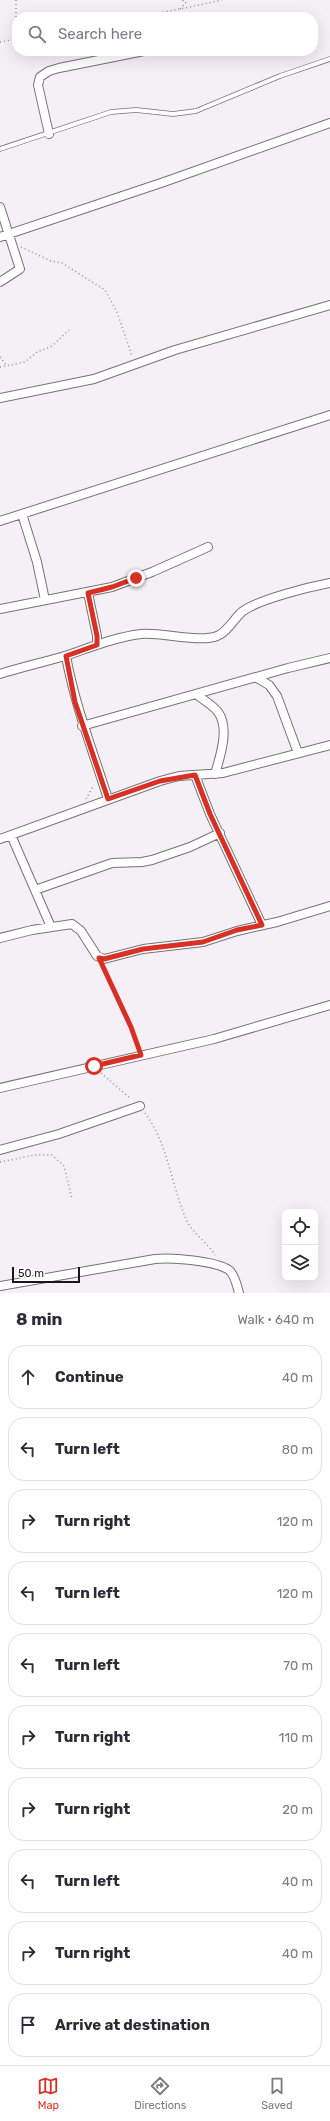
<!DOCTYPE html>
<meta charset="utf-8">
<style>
:root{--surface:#fff;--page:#f2f2f3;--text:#2b2b33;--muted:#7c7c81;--line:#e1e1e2;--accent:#d93025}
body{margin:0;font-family:Rubik,sans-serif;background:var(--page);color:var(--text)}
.controls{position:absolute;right:12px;bottom:12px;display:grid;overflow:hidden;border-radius:8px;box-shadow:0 4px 16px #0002}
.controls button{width:36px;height:36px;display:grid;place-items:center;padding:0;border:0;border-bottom:1px solid var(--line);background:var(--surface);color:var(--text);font:20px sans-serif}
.scale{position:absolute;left:12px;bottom:10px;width:68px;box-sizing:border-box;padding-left:4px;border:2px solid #181719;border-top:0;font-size:11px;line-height:14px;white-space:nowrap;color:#181719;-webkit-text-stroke:3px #fff;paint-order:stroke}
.stop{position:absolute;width:12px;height:12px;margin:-9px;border:3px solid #d93025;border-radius:50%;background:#fff}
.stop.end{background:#d93025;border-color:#fff;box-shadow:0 1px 4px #0008}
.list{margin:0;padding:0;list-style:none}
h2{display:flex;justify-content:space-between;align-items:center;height:52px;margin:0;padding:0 16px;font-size:17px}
h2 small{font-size:13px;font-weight:400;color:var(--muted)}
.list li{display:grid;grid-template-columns:26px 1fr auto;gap:12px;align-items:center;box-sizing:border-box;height:64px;margin:0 8px 8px;padding:0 8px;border:1px solid var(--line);border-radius:16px}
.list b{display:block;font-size:15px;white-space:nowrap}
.list em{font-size:13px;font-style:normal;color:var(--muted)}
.icon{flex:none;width:22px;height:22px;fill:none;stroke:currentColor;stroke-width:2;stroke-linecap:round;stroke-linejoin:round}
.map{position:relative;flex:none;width:330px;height:1293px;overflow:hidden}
.search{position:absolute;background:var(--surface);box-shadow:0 4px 16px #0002;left:12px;right:12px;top:12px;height:44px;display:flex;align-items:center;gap:10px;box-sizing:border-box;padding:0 14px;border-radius:16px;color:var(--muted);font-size:15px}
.sheet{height:772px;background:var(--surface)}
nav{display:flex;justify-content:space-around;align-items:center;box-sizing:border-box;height:56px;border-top:1px solid var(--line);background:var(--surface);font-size:11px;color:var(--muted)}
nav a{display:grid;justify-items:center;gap:2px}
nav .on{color:var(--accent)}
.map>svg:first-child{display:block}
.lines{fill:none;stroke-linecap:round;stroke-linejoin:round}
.service-casing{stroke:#767277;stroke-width:5.5}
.minor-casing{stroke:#767277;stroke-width:10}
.path{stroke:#959196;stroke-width:1.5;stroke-dasharray:1 3;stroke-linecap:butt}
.service{stroke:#fff;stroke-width:4}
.minor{stroke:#fff;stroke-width:8}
.route{stroke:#d93025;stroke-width:5}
</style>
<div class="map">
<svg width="330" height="1293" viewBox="0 0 330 1293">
<rect width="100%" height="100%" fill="#f5f0f6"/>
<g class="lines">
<defs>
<path id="service" d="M0,149l111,-37 25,-2 37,4 23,-3 84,-35 50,-17"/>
<path id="minor" d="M49,134l-11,-49 2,-8 9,-6 10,-3 85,-17
M0,207l20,62 -20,13
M0,237l164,-55 166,-59
M0,398l94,-19 81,-29 155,-45
M22,514l15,48 8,38
M0,521l330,-106
M88,593l9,43v9
M0,609l112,-22 40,-15 56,-25
M66,656c9,50 27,95 42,143
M0,674c22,-7 45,-12 68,-19 23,-8 48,-18 73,-21 21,-2 58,9 76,2 11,-4 17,-18 26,-25 17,-12 66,-24 87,-28
M257,678l12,7 8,11 21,57
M196,694c7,6 17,11 22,18 12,16 2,45 -3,62
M82,726l206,-58 42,-10
M195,775l15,39 52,111
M11,835l40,92
M0,839l160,-58 19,-5 44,-3 107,-28
M35,890l77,-27 30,-1 10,-2 38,-13 30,-14
M0,938l32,-8 40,-6 9,7 16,25 7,3 39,-10 60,-7 34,-11 40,-9 53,-16
M0,1088l214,-49 116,-34
M0,1150l59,-16 81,-28
M0,1286l155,-27c16,-2 61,2 74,11 6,5 8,16 10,23"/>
</defs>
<use href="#service" class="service-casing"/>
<use href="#minor" class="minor-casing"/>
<path class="path" d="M16,0v39
M183,0l1,4
M180,9l8,-9
M127,17c32,-3 63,-10 95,-17
M167,17l5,-4
M0,42l17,-3
M21,247l30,14 11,2 43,27 12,22 15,44
M0,357l7,9
M0,367l25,-5 12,-10 15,-6 17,-16
M86,799l8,-14
M102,968l21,42 16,38
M101,1073l30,26
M145,1113c23,31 26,71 41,106 6,14 21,23 29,36
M0,1162l35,-7h17l12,11 8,33"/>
<use href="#service" class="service"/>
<use href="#minor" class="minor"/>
</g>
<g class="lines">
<path class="route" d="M94,1066l47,-11 -10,-28 -32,-69 5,1 39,-10 60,-7 34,-12 25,-5 -52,-111 -15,-39 -35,6 -52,18 -33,-97 -9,-46 31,-11v-9l-9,-43 24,-6 24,-9"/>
</g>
</svg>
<div class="controls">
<button><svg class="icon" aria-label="locate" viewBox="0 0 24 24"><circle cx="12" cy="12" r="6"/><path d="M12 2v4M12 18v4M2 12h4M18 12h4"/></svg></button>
<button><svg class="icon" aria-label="layers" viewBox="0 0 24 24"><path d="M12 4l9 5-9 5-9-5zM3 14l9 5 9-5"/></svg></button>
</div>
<div class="scale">50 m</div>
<div class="stop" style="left:94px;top:1066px"></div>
<div class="stop end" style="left:136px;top:578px"></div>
<div class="search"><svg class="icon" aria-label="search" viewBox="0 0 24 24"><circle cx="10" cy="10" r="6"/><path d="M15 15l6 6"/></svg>Search here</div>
</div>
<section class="sheet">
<h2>8 min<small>Walk · 640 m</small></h2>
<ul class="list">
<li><svg class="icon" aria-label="ahead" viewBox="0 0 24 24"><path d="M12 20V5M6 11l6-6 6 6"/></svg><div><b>Continue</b></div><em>40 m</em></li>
<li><svg class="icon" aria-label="left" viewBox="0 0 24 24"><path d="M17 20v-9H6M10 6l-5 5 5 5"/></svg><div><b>Turn left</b></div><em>80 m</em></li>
<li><svg class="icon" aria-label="right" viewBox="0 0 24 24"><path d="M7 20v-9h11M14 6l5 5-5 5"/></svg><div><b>Turn right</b></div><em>120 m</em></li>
<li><svg class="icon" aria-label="left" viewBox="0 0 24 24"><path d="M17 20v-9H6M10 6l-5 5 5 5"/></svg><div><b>Turn left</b></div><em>120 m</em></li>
<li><svg class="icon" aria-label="left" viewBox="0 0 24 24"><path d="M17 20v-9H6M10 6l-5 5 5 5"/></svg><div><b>Turn left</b></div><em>70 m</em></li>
<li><svg class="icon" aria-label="right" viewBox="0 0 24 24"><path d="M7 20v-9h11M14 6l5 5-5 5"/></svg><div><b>Turn right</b></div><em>110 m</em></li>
<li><svg class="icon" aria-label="right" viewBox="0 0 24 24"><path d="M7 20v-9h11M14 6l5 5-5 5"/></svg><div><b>Turn right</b></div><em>20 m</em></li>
<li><svg class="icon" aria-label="left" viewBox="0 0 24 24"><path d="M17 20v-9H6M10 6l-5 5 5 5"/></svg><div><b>Turn left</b></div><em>40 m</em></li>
<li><svg class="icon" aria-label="right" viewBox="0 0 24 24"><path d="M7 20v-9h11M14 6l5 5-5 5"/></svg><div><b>Turn right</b></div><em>40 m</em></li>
<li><svg class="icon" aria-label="arrive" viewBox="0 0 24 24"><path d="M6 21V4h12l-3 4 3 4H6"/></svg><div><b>Arrive at destination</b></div></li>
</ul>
</section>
<nav>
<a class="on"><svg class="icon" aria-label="map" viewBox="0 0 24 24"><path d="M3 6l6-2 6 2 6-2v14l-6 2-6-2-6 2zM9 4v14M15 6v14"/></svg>Map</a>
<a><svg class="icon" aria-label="directions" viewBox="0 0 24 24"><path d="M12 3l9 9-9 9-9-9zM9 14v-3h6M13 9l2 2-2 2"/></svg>Directions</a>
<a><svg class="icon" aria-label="saved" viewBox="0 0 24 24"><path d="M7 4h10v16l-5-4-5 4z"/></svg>Saved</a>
</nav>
